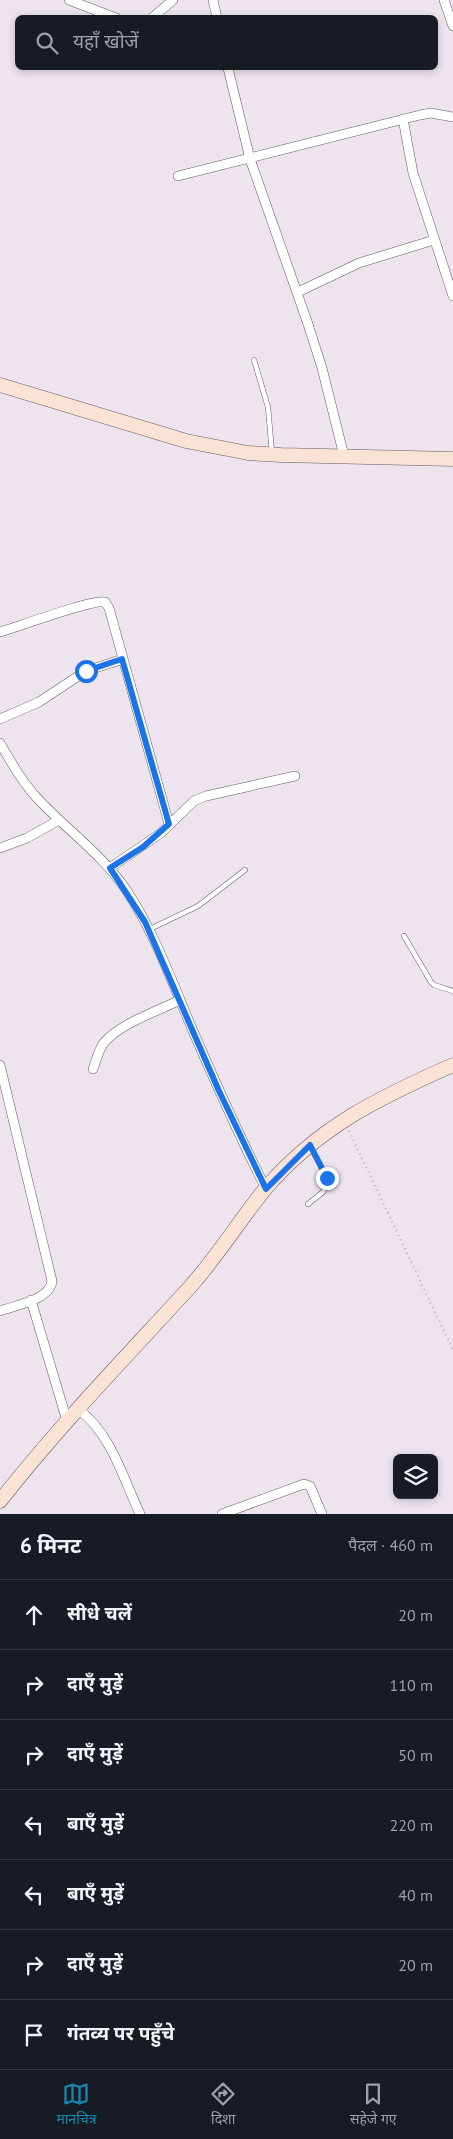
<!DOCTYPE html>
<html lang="hi">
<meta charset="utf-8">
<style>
:root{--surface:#171b24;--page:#242831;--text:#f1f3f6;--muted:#9ea1a6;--line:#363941;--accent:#1788ad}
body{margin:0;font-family:"PT Sans","Noto Sans Devanagari",sans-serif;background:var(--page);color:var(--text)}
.controls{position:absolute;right:15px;bottom:15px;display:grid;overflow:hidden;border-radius:8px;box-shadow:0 2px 8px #0003}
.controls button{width:45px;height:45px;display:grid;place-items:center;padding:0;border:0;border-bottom:1px solid var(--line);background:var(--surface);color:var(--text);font:25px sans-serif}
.stop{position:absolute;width:15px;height:15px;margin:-11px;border:4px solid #1a73e8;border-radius:50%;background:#fff}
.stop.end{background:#1a73e8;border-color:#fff;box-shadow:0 1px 5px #0008}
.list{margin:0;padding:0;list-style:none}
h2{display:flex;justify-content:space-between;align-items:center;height:65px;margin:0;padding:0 20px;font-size:21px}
h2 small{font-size:16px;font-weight:400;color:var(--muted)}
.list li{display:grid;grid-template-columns:32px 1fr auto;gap:15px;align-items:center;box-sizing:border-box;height:70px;padding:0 20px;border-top:1px solid var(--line)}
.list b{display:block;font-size:19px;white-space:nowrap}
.list em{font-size:16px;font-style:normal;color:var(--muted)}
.icon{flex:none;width:28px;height:28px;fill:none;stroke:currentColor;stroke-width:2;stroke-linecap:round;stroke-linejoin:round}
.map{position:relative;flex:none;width:453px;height:1514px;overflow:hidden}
.search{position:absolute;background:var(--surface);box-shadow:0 2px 8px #0003;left:15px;right:15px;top:15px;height:55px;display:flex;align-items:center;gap:12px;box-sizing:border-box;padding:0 18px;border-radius:8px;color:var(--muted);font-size:19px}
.sheet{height:555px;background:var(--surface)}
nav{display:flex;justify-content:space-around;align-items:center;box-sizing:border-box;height:70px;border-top:1px solid var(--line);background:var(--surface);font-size:14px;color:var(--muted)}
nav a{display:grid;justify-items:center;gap:2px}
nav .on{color:var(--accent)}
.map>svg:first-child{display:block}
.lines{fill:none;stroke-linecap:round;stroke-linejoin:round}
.lane-casing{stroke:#645c64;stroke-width:5.5}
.street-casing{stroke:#645c64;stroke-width:10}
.secondary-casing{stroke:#645c64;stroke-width:15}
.path{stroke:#b2abb2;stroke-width:2;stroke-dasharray:1 4;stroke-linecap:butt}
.lane{stroke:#fff;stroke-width:4.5}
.street{stroke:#fff;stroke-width:9}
.secondary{stroke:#fae2d5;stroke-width:14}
.route{stroke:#1a73e8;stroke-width:6}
</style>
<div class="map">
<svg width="453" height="1514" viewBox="0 0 453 1514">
<rect width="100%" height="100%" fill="#ede4ed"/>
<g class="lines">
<defs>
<path id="lane" d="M254,360l14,47 4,46
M148,930l50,-24 47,-36
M404,936l27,46 3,3 19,6
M308,1204l15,-12 5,-8 -1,-6 -16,-30"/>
<path id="street" d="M69,0l47,18
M213,0l4,18
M444,0l9,26
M152,18l21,-18
M228,68l22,91 58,165 14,44 22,88
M403,119l10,54 40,123
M178,176l242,-61 11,-2 22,4
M298,292l61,-29 75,-23
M0,632c17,-5 93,-33 105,-30l4,6 60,216
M0,719l39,-17 47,-31 37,-12
M0,743c11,19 22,39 38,56 29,31 65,56 89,92 28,43 46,93 66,140 23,53 47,106 73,158
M0,848l27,-10 32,-18
M110,868l51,-35 33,-32 12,-5 89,-20
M0,1065l52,216c-2,19 -36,24 -52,30
M93,1069c3,-8 5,-17 10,-25 15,-20 55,-33 77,-44
M31,1300l36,121
M78,1409c33,24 45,69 62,105
M222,1514l82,-30 6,2 12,28"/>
<path id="secondary" d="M0,385l186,56 62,12 33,2 172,4
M0,1501c59,-75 125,-143 189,-213 28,-31 50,-67 76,-99 53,-62 115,-92 188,-124"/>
</defs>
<use href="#lane" class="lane-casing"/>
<use href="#street" class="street-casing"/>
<use href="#secondary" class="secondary-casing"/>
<path class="path" d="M349,1131l104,219"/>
<use href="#lane" class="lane"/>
<use href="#street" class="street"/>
<use href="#secondary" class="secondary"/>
</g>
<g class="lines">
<path class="route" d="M86,671l36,-12 47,165 -26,23 -33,21 35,54 74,169 47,98 44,-44 17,33"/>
</g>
</svg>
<div class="controls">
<button><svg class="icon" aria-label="layers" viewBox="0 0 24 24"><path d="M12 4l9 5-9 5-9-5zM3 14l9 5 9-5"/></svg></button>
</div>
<div class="stop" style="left:86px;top:671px"></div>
<div class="stop end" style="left:327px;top:1178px"></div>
<div class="search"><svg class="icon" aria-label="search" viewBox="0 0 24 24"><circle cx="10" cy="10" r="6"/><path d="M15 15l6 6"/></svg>यहाँ खोजें</div>
</div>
<section class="sheet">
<h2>6 मिनट<small>पैदल · 460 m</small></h2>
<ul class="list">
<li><svg class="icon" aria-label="ahead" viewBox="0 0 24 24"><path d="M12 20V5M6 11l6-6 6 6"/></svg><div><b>सीधे चलें</b></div><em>20 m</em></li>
<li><svg class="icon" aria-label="right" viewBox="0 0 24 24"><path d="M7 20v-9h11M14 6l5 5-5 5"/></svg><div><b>दाएँ मुड़ें</b></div><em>110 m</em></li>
<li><svg class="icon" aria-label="right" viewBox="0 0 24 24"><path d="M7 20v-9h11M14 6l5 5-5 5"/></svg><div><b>दाएँ मुड़ें</b></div><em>50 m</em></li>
<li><svg class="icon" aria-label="left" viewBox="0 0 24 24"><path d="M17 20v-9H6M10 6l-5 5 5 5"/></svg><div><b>बाएँ मुड़ें</b></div><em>220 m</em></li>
<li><svg class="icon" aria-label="left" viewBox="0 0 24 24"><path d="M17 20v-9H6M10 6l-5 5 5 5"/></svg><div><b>बाएँ मुड़ें</b></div><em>40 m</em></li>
<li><svg class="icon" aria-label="right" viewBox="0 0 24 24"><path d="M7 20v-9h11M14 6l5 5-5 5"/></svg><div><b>दाएँ मुड़ें</b></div><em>20 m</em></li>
<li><svg class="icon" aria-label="arrive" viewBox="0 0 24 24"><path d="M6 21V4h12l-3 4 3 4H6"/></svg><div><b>गंतव्य पर पहुँचे</b></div></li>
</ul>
</section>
<nav>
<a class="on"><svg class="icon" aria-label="map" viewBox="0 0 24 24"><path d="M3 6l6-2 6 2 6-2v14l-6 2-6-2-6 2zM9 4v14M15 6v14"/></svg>मानचित्र</a>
<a><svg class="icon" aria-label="directions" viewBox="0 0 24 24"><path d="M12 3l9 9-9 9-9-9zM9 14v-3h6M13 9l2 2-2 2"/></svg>दिशा</a>
<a><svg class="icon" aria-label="saved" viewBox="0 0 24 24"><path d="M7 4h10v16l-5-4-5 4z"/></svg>सहेजे गए</a>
</nav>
